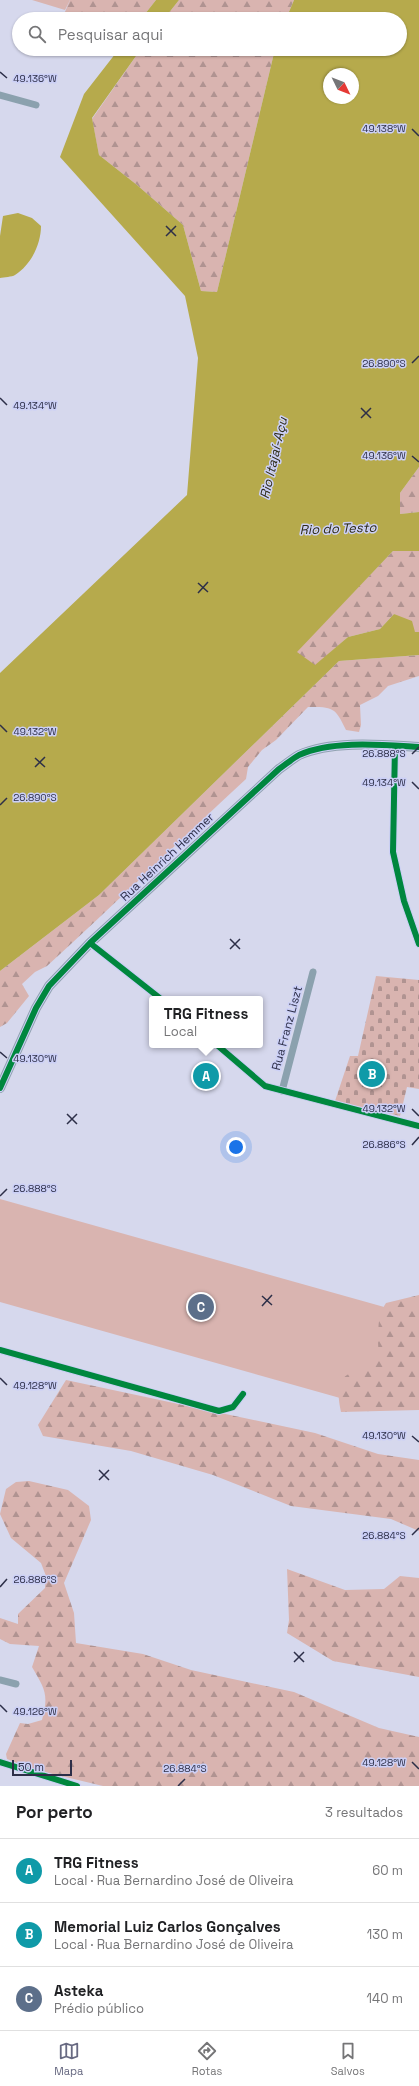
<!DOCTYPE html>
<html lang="pt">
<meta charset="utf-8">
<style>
:root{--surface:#fff;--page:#f2f2f2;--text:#202124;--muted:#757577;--line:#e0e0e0;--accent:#686a82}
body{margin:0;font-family:"Space Grotesk",sans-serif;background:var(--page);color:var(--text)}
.compass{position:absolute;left:323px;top:68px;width:36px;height:36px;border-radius:50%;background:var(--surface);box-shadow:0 1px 3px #0004;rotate:133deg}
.scale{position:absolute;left:12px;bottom:10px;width:60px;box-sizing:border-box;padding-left:4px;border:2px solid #2d2f48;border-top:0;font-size:11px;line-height:14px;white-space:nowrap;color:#2d2f48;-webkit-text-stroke:3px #ccd0f7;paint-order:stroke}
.you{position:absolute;left:236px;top:1147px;width:14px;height:14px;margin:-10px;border:3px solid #fff;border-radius:50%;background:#1a73e8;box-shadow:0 0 0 6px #1a73e833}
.badge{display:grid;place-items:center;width:26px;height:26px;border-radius:50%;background:var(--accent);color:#fff;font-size:13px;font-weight:700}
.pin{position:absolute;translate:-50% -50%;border:2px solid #fff;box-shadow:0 1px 4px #0006}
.popup{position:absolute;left:149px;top:996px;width:114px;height:52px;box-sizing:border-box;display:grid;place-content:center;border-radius:4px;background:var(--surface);filter:drop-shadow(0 1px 3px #0005);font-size:13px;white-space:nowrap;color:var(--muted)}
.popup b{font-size:15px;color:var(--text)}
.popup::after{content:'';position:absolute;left:50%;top:100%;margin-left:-8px;border:8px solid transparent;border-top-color:var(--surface)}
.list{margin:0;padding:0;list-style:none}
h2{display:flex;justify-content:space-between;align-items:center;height:52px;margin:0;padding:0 16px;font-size:17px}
h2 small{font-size:13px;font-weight:400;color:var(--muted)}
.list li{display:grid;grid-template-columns:26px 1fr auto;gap:12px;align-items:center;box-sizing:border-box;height:64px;padding:0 16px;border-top:1px solid var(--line)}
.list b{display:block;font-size:15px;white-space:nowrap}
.list p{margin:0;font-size:13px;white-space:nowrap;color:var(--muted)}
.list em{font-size:13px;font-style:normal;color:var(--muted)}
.icon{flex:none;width:22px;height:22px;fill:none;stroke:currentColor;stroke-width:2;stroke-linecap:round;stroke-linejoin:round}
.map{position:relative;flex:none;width:419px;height:1786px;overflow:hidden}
.search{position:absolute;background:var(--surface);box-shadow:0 1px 3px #0004;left:12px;right:12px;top:12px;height:44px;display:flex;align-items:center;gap:10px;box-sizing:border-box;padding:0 14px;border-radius:22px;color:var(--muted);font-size:15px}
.sheet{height:244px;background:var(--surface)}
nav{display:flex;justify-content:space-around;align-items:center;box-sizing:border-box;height:56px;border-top:1px solid var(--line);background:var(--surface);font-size:11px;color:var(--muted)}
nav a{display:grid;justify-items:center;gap:2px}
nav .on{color:var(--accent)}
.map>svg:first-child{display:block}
.green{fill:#d9b4b0}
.forest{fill:url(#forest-firs)}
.cemetery{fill:url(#cemetery-stones)}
.water{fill:#b6aa4c;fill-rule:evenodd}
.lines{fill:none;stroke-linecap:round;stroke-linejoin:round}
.street{stroke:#8ba1ae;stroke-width:7}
.secondary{stroke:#90a2b0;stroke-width:10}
.cycleway-casing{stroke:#ccd0f7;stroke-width:8}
.cycleway{stroke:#00873e;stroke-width:6}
.ticks{fill:none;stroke:#2d2f48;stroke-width:1.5}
.labels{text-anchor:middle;stroke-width:3;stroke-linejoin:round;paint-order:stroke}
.street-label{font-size:12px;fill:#2d2f48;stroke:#ccd0f7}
.water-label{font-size:13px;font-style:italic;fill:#2e2b17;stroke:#ccd0f7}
.ticks-label{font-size:10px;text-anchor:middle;fill:#2d2f48;stroke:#ccd0f7;stroke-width:3;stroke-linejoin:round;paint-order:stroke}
</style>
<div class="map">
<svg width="419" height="1786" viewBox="0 0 419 1786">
<defs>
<pattern id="forest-firs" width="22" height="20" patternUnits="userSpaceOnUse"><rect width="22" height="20" fill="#d9b4b0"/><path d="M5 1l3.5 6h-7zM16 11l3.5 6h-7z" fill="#b09391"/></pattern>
<pattern id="cemetery-stones" width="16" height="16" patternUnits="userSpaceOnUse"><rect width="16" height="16" fill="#d9b4b0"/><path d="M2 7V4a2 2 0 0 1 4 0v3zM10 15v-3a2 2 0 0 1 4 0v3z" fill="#b09391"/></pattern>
</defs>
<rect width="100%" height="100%" fill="#d6d8ed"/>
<path class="green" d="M32,0h38l-5,10z
M0,1199l402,113 -30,95 -372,-105z"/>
<path class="forest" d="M70,0h86l-15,19h-79z
M179,0h115l-8,19h-122z
M141,49h134l-58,243 -16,-1 -18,-66 -46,-40 -38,-30 -7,-36z
M419,467v45l-19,2v-21z
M393,551h26v81h-4l-21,-18 -14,15 -32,8 -33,29 -19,-14z
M419,655v21l-31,10 -10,10 -18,9 1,20 -2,7 -13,-2c-11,-23 -13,-23 -38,-23l-32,33 -14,10 -14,17 -2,12c-67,62 -132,126 -199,187l-12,6 -13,12 7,12 -22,27 -7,4v-56l99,-76 240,-234z
M419,1295v115l-78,2c-12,-54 25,-30 36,-58 2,-3 1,-9 1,-13 1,-15 -1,-24 8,-38z
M66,1380l249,53 63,21 41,6v71l-28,-12 -100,-13 -78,-31 -82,-24 -88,-15 -5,-11z
M29,1481l39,9 21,16 2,14 -27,63 10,30 2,30 67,11 48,16 103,22 85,36 40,9v49h-316l-71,-17 -25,-10 -1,-5 14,-31 8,1 14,-4c7,-25 3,-31 -10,-53l7,-21 -29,-2 -10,-5v-21l18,6v-10l27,-26 1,-12 -5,-13 -30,-25 -11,-24 6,-25 10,-7z
M287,1569l58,21 39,-1 16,-13 19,2v99l-86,-16 -46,-28 2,-13z"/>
<path class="cemetery" d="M376,976l43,4v109l-12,-2 -7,29 -65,-15 15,-45h8z"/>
<path class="water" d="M156,0h23l-15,19h-23z
M294,0h125v467l-19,26v21l19,-2v39h-26l-96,101 18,13 33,-28 32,-8 14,-15 18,7 3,11h4v23l-80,6 -240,234 -99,76v-298l187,-178 11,-137 -13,-62 -125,-139 24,-63 35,-45h22l-49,69 7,37 38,30 46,40 18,66 16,1 58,-243h125v-30h-114zM329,74h24v24h-24z
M18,213l14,5 9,8c0,18 -10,39 -26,49 -3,2 -11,2 -15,3v-42l3,-20z"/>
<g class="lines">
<path class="street" d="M0,95l36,10
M395,746l-2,106 11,49 15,43
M90,943l71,56
M217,1045l48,41 154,40
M282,1091l31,-119
M0,1350l219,61 14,-4 10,-13
M0,1680l16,4
M0,1762l77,24"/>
<path class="secondary" d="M0,1088l36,-80 13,-22 41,-43 189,-174c6,-4 13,-10 20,-14 34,-15 84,-10 120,-8"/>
<defs>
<path id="cycleway" d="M395,746l-2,106 11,49 15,43
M90,943l71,56
M217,1045l48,41 154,40
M0,1088l36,-80 13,-22 41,-43 189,-174c6,-4 13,-10 20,-14 34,-15 84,-10 120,-8
M0,1350l219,61 14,-4 10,-13
M0,1762l77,24"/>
</defs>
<use href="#cycleway" class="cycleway-casing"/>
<use href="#cycleway" class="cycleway"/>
</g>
<path class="ticks" d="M0,72l7,6M412,129l7,7M166,226l10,10M166,236l10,-10M412,363l7,-7M0,398l7,7M361,408l10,10M361,418l10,-10M412,456l7,6M198,583l10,9M198,593l10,-11M0,725l7,7M412,754l7,-7M35,758l10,9M35,767l10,-10M412,782l7,7M0,805l7,-7M230,939l10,10M230,949l10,-10M0,1052l7,6M412,1109l7,7M67,1114l10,10M67,1124l10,-10M412,1145l7,-8M0,1196l7,-7M262,1296l10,9M262,1306l10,-11M0,1378l7,7M412,1436l7,6M99,1470l10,10M99,1480l10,-10M412,1535l7,-7M0,1587l7,-8M294,1652l10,10M294,1662l10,-10M0,1705l7,7M412,1762l7,7M178,1786l7,-7"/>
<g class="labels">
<g class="street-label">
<text transform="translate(167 857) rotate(-43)" y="4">Rua Heinrich Hemmer</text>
<text transform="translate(287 1028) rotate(-75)" y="4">Rua Franz Liszt</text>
</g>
<g class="water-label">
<text transform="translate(273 458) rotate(-77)" y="5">Rio Itajaí-Açu</text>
<text transform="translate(338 528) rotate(-2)" y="5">Rio do Testo</text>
</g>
</g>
<g class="ticks-label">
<text x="35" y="82">49.136°W</text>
<text x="384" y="132">49.138°W</text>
<text x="384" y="367">26.890°S</text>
<text x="35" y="409">49.134°W</text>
<text x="384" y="459">49.136°W</text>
<text x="35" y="735">49.132°W</text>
<text x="384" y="757">26.888°S</text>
<text x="384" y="786">49.134°W</text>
<text x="35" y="801">26.890°S</text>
<text x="35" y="1062">49.130°W</text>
<text x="384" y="1112">49.132°W</text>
<text x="384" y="1148">26.886°S</text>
<text x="35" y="1192">26.888°S</text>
<text x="35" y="1389">49.128°W</text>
<text x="384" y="1439">49.130°W</text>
<text x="384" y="1539">26.884°S</text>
<text x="35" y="1583">26.886°S</text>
<text x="35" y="1715">49.126°W</text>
<text x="384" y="1766">49.128°W</text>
<text x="185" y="1772">26.884°S</text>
</g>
</svg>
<svg class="compass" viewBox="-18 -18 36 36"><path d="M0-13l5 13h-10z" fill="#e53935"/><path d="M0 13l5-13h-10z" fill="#757577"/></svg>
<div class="scale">50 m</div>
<div class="you"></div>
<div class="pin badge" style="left:206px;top:1076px;background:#0f9aa8">A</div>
<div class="popup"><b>TRG Fitness</b>Local</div>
<div class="pin badge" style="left:372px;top:1074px;background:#0f9aa8">B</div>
<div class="pin badge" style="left:201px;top:1307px;background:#5c6f8a">C</div>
<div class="search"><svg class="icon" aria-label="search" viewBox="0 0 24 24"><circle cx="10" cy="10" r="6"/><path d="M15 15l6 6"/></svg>Pesquisar aqui</div>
</div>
<section class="sheet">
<h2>Por perto<small>3 resultados</small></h2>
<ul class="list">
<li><span class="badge" style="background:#0f9aa8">A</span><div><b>TRG Fitness</b><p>Local · Rua Bernardino José de Oliveira</p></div><em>60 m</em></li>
<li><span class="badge" style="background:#0f9aa8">B</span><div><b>Memorial Luiz Carlos Gonçalves</b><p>Local · Rua Bernardino José de Oliveira</p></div><em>130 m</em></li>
<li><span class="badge" style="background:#5c6f8a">C</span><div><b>Asteka</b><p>Prédio público</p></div><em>140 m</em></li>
</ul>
</section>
<nav>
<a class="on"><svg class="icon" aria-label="map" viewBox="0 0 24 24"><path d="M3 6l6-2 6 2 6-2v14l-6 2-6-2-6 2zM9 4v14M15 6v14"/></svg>Mapa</a>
<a><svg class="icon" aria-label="directions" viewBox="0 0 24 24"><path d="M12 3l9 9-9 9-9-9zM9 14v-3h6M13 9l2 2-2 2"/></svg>Rotas</a>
<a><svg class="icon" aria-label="saved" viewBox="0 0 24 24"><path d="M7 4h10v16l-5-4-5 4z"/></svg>Salvos</a>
</nav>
